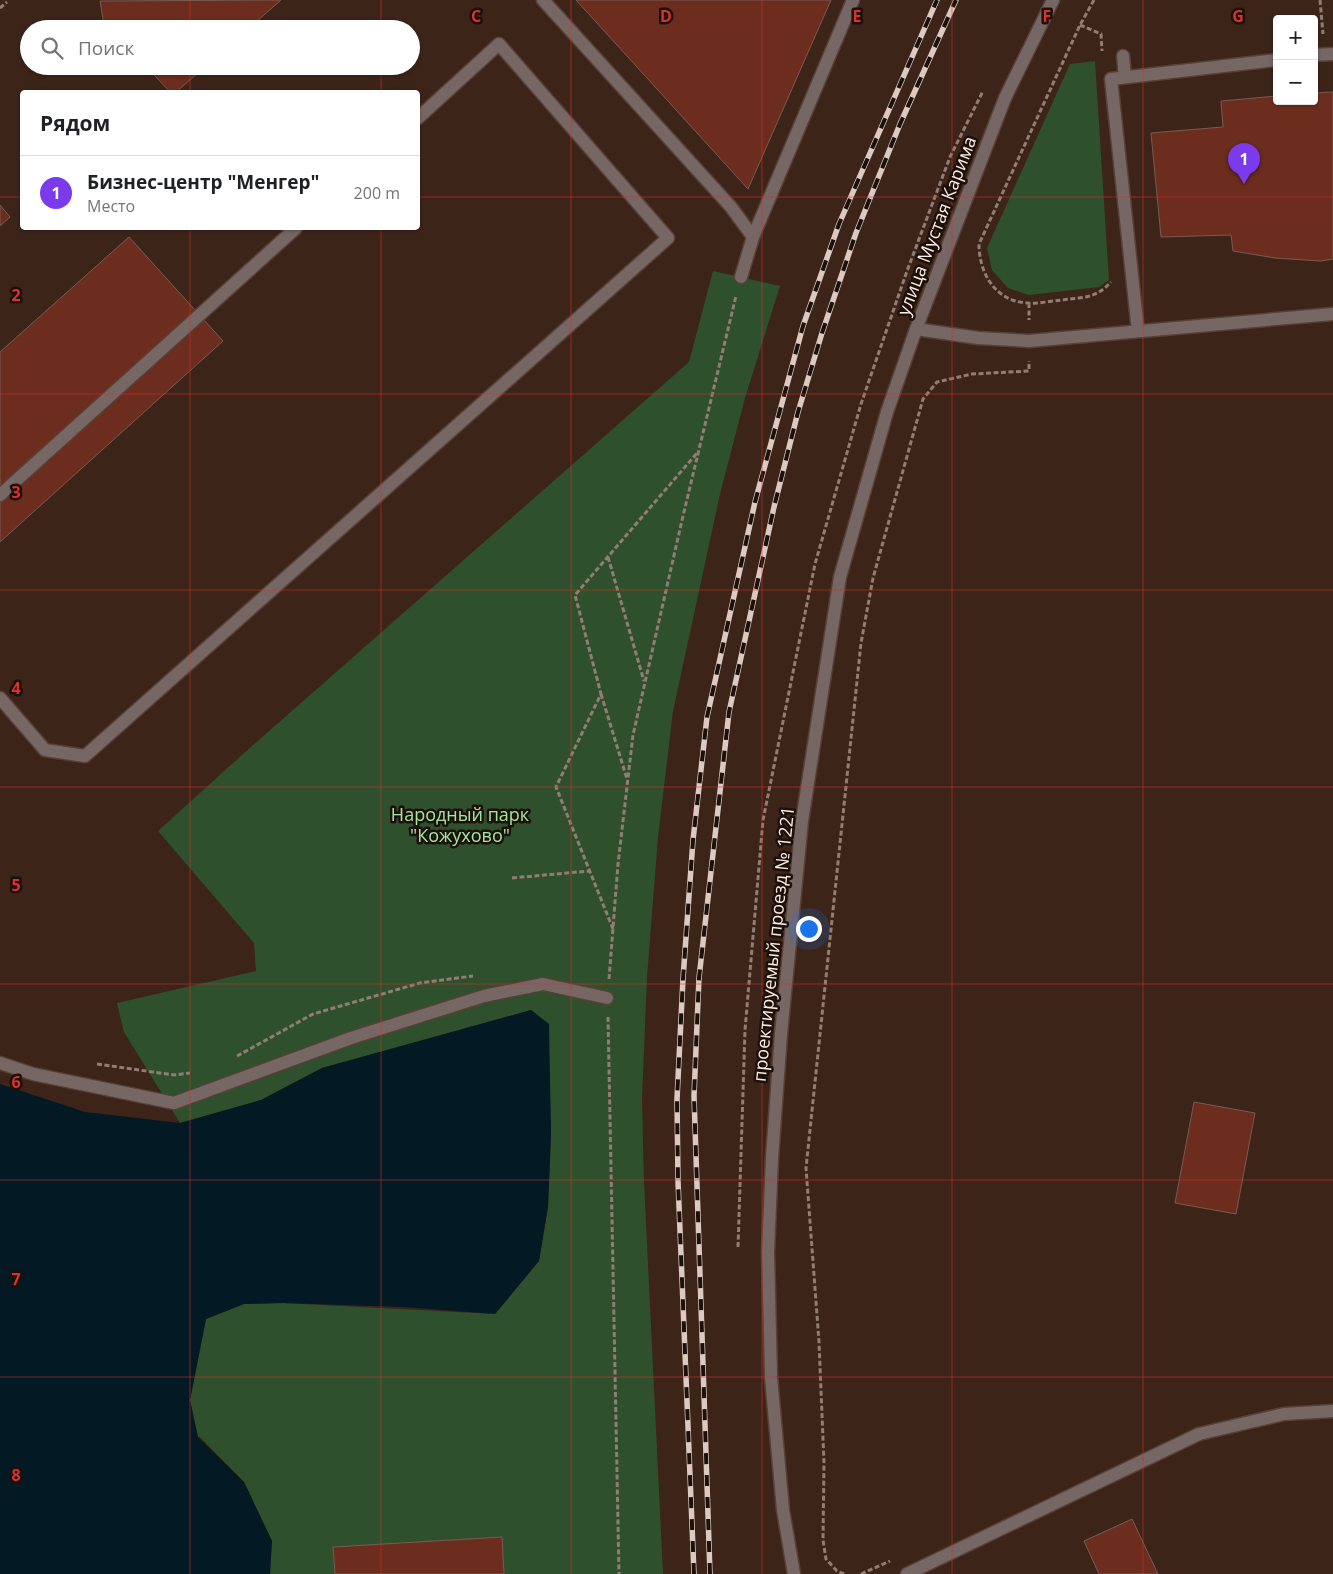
<!DOCTYPE html>
<html lang="ru">
<meta charset="utf-8">
<style>
:root{--surface:#fff;--page:#f2f2f2;--text:#202124;--muted:#757577;--line:#e0e0e0;--accent:#7c3aed}
body{margin:0;font-family:"Open Sans",sans-serif;background:var(--page);color:var(--text)}
.controls{position:absolute;right:15px;top:15px;display:grid;overflow:hidden;border-radius:5px;box-shadow:0 1px 4px #0004}
.controls button{width:45px;height:45px;display:grid;place-items:center;padding:0;border:0;border-bottom:1px solid var(--line);background:var(--surface);color:var(--text);font:25px sans-serif}
.you{position:absolute;left:808px;top:928px;width:18px;height:18px;margin:-12px;border:4px solid #fff;border-radius:50%;background:#1a73e8;box-shadow:0 0 0 8px #1a73e833}
.badge{display:grid;place-items:center;width:32px;height:32px;border-radius:50%;background:var(--accent);color:#fff;font-size:16px;font-weight:700}
.pin{position:absolute;translate:-50% -41px;filter:drop-shadow(0 1px 2px #0008)}
.pin::after{content:'';position:absolute;top:26px;width:18px;height:15px;background:inherit;clip-path:polygon(0 0,100% 0,50% 100%)}
.list{margin:0;padding:0;list-style:none}
h2{display:flex;justify-content:space-between;align-items:center;height:65px;margin:0;padding:0 20px;font-size:21px}
h2 small{font-size:16px;font-weight:400;color:var(--muted)}
.list li{display:grid;grid-template-columns:32px 1fr auto;gap:15px;align-items:center;box-sizing:border-box;height:75px;padding:0 20px;border-top:1px solid var(--line)}
.list b{display:block;font-size:19px;white-space:nowrap}
.list p{margin:0;font-size:16px;white-space:nowrap;color:var(--muted)}
.list em{font-size:16px;font-style:normal;color:var(--muted)}
.icon{flex:none;width:28px;height:28px;fill:none;stroke:currentColor;stroke-width:2;stroke-linecap:round;stroke-linejoin:round}
.map{position:relative;flex:none;width:1333px;height:1574px;overflow:hidden}
.search{position:absolute;background:var(--surface);box-shadow:0 1px 4px #0004;left:20px;top:20px;width:400px;height:55px;display:flex;align-items:center;gap:12px;box-sizing:border-box;padding:0 18px;border-radius:28px;color:var(--muted);font-size:19px}
.panel{position:absolute;background:var(--surface);box-shadow:0 1px 4px #0004;left:20px;top:90px;width:400px;height:140px;border-radius:5px}
.map>svg:first-child{display:block}
.green{fill:#2f502d}
.water{fill:#031a25}
.building{fill:#6c2d1f;stroke:#795b53}
.lines{fill:none;stroke-linecap:round;stroke-linejoin:round}
.lane-casing{stroke:#584036;stroke-width:15}
.street-casing{stroke:#584036;stroke-width:15}
.path{stroke:#927d73;stroke-width:3;stroke-dasharray:5 2.5;stroke-linecap:butt}
.lane{stroke:#766765;stroke-width:12}
.street{stroke:#766765;stroke-width:12}
.rail-casing{stroke:#dccac1;stroke-width:5.5}
.rail{stroke:#1c100b;stroke-width:4;stroke-dasharray:11;stroke-linecap:butt}
.grid{fill:none;stroke:#d83231;stroke-width:1;stroke-opacity:0.55}
.labels{text-anchor:middle;stroke-width:5;stroke-linejoin:round;paint-order:stroke}
.street-label{font-size:18px;fill:#feede5;stroke:#1c100b}
.park-label{font-size:18px;fill:#a1e79d;stroke:#1c100b}
.grid-label{font-size:16px;text-anchor:middle;font-weight:bold;fill:#d83231;stroke:#1c100b;stroke-width:5;stroke-linejoin:round;paint-order:stroke}
</style>
<div class="map">
<svg width="1333" height="1574" viewBox="0 0 1333 1574">
<rect width="100%" height="100%" fill="#3d2419"/>
<path class="green" d="M1095,61l14,219 -10,7 -70,8 -21,-7 -16,-18 -5,-22 83,-184z
M713,271l67,15 -35,112 -25,96 -47,217 -15,126 -11,140 -5,122 2,83 19,392h-393l2,-33 -28,-59 -45,-46 -1,2 -8,-38 16,-81 38,-15 39,-1 212,11 44,-53 9,-54 3,-73 -3,-110 -17,-14 -209,58 -61,32 -81,23 -56,-91 -7,-29 139,-32 -2,-28 -96,-112 85,-77 446,-392z"/>
<path class="water" d="M531,1010l18,14 2,110 -3,73 -9,54 -44,53 -92,-7 -120,-4 -39,1 -38,15 -16,81 8,37 46,45 28,59 -2,33h-270v-490l85,28 95,11 81,-23 61,-32z"/>
<path class="building" d="M281,0l-33,29h-141l-3,-4 -4,-24z
M576,0h255l-83,189z
M146,66h60l-30,26h-6z
M1333,92v167l-12,2 -46,-3 -42,-7 -2,-16 -70,2 -10,-104 72,-6 -2,-26 56,-5v5h37v-8z
M0,205l10,12 -10,9z
M129,237l94,104 -223,201v-190z
M1194,1102l61,11 -19,101 -61,-11z
M1132,1519l26,55h-59l-15,-33z
M502,1537l2,37h-169l-2,-27z"/>
<g class="lines">
<defs>
<path id="lane" d="M543,0l188,207 22,30 -12,40
M1314,55l19,-1
M1123,56l2,21
M753,237l100,-237
M1138,331l-27,-252 166,-19
M0,495l296,-267
M0,698l45,52 40,6 583,-518 -169,-194 -81,74
M0,1063l33,11 141,29 177,-65 133,-42 59,-12 64,14"/>
<path id="street" d="M916,329l62,9 51,3 304,-27
M794,1574l-11,-64 -12,-133 -3,-125 4,-94 9,-124 21,-213 38,-244 47,-165 29,-83 89,-231 48,-98
M907,1574l292,-140 85,-20 49,-3"/>
</defs>
<use href="#lane" class="lane-casing"/>
<use href="#street" class="street-casing"/>
<path class="path" d="M1094,0l-14,25 -101,219c0,29 16,57 48,59 11,1 24,-2 35,-3 22,-3 33,-1 49,-18
M1320,0l3,34
M0,8l7,-6
M1080,25l21,9 1,17
M1029,303v17
M608,557l36,124
M601,694l26,85
M512,878l77,-7
M613,929l-57,-142 45,-93 -26,-99 122,-142
M609,979l9,-115 15,-129 50,-219 53,-220
M608,1017l11,557
M237,1056l76,-42 107,-31 53,-7
M97,1064l77,11 16,-2
M738,1247l7,-217 18,-210 52,-256 46,-160 46,-133 43,-114 33,-66
M844,1574l-7,-3 -11,-12 -3,-19 1,-77 -5,-121 -13,-174 55,-525 12,-65 50,-179 14,-17 35,-8 57,-3v-10
M861,1574l29,-13"/>
<use href="#lane" class="lane"/>
<use href="#street" class="street"/>
<defs>
<path id="rail" d="M694,1574l-16,-393 -1,-82 6,-120 10,-139 14,-123 48,-215 48,-176 36,-102 98,-224
M710,1574l-16,-478 5,-118 30,-266 45,-205 24,-95 24,-79 34,-100 44,-109 56,-124"/>
</defs>
<use href="#rail" class="rail-casing"/>
<use href="#rail" class="rail"/>
</g>
<path class="grid" d="M190,0v29M381,0v29M571,0v1574M762,0v1574M952,0v1574M1143,0v1574M190,66v26M381,66v26M0,197h22M418,197h915M190,228v1346M381,228v1346M0,394h1333M0,590h1333M0,787h1333M0,984h1333M0,1180h1333M0,1377h1333"/>
<g class="labels">
<g class="street-label">
<text transform="translate(937 226) rotate(-69)" y="6">улица Мустая Карима</text>
<text transform="translate(774 944) rotate(-84)" y="6">проектируемый проезд № 1221</text>
</g>
<g class="park-label">
<text x="460" y="821">Народный парк<tspan x="460" dy="21">"Кожухово"</tspan></text>
</g>
</g>
<g class="grid-label">
<text x="476" y="22">C</text>
<text x="666" y="22">D</text>
<text x="857" y="22">E</text>
<text x="1047" y="22">F</text>
<text x="1238" y="22">G</text>
<text x="16" y="301">2</text>
<text x="16" y="498">3</text>
<text x="16" y="694">4</text>
<text x="16" y="891">5</text>
<text x="16" y="1088">6</text>
<text x="16" y="1285">7</text>
<text x="16" y="1481">8</text>
</g>
</svg>
<div class="controls">
<button>+</button>
<button>−</button>
</div>
<div class="you"></div>
<div class="pin badge" style="left:1244px;top:184px">1</div>
<div class="search"><svg class="icon" aria-label="search" viewBox="0 0 24 24"><circle cx="10" cy="10" r="6"/><path d="M15 15l6 6"/></svg>Поиск</div>
<section class="panel">
<h2>Рядом<small></small></h2>
<ul class="list">
<li><span class="badge">1</span><div><b>Бизнес-центр &quot;Менгер&quot;</b><p>Место</p></div><em>200 m</em></li>
</ul>
</section>
</div>
